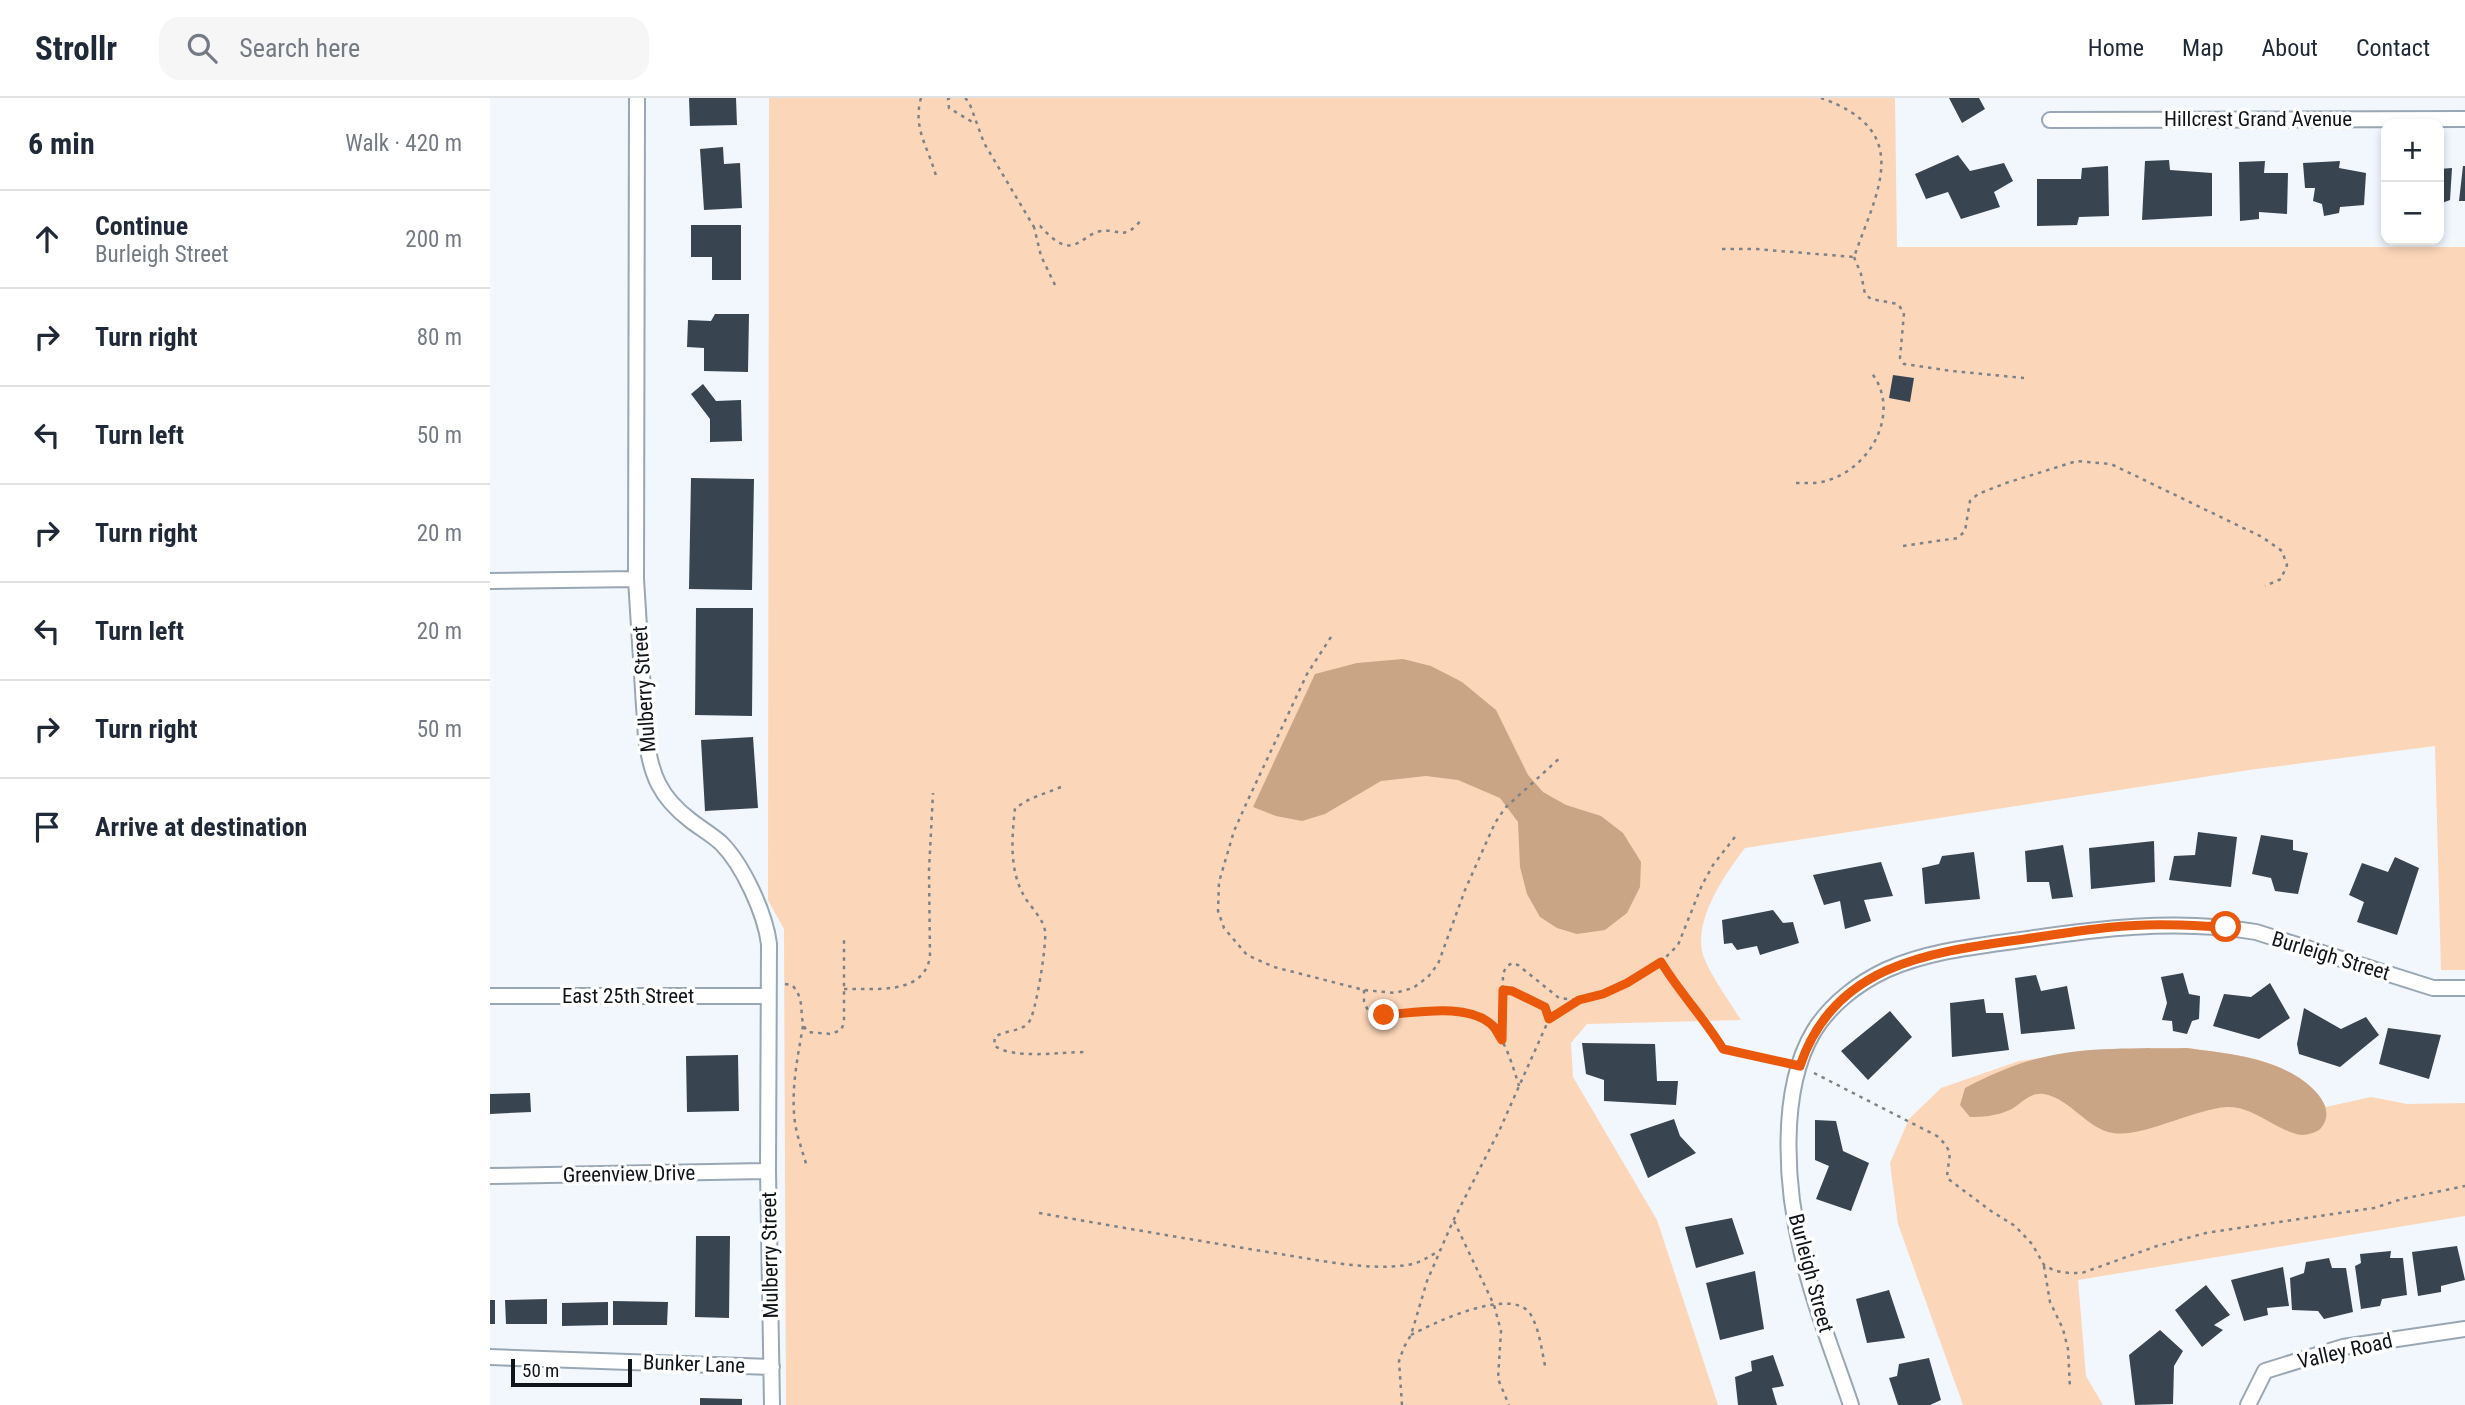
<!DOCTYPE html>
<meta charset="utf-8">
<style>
:root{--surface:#fff;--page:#f6f6f7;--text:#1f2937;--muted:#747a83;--line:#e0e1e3}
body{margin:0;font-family:"Roboto Condensed",sans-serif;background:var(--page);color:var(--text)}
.controls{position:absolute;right:21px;top:21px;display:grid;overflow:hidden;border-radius:14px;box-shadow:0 4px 10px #0003}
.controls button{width:63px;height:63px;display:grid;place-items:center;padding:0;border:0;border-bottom:2px solid var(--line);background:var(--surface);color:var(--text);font:35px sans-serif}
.scale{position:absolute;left:21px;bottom:18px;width:121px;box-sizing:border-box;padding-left:7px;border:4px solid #10151a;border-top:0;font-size:19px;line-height:24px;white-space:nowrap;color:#10151a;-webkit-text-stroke:5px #fff;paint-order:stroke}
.stop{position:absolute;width:21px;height:21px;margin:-16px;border:5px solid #ea580c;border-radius:50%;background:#fff}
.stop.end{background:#ea580c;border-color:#fff;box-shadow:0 2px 7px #0008}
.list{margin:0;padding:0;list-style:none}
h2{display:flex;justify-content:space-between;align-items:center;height:91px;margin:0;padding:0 28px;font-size:30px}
h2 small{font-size:23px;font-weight:400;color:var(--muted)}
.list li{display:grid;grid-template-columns:46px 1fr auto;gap:21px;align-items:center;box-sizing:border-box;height:98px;padding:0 28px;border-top:2px solid var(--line)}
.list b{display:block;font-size:26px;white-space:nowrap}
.list p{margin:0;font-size:23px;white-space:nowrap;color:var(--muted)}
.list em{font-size:23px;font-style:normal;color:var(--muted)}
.icon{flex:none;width:38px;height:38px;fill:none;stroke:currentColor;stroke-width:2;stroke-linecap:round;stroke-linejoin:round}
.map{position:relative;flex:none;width:1975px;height:1307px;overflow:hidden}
header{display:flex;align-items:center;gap:42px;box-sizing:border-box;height:98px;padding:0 35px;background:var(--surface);border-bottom:2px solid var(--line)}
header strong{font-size:33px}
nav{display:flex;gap:38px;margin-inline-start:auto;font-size:24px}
.search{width:490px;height:63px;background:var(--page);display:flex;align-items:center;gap:18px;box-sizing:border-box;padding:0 24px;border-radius:21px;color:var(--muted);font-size:26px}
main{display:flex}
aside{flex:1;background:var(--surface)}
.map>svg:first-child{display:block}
.green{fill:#fcd6b8}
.water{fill:#c9a485}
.building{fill:#384450}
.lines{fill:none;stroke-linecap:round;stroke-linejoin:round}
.street-casing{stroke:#99a7b5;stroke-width:18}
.path{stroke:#7c8287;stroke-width:2.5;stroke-dasharray:3.5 5;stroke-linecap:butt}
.street{stroke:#fff;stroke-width:14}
.route{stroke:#ea580c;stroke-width:9}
.labels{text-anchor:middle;stroke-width:7;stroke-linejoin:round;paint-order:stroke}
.street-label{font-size:21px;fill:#10151a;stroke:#fff}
</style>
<header>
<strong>Strollr</strong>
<div class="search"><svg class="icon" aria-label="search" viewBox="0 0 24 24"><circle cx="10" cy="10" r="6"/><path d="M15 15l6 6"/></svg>Search here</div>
<nav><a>Home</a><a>Map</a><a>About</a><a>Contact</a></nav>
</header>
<main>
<aside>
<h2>6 min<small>Walk · 420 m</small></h2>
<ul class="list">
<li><svg class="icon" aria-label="ahead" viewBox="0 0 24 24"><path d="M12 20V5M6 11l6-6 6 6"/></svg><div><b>Continue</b><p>Burleigh Street</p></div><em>200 m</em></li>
<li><svg class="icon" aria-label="right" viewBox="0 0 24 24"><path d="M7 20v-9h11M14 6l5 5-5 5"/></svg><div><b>Turn right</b></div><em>80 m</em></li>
<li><svg class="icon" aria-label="left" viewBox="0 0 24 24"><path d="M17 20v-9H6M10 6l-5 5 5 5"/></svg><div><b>Turn left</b></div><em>50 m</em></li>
<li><svg class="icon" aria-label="right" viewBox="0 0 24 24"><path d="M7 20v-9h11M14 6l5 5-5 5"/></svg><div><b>Turn right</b></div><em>20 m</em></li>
<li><svg class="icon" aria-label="left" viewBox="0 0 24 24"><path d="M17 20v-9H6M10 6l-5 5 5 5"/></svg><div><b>Turn left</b></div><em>20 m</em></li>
<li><svg class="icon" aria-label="right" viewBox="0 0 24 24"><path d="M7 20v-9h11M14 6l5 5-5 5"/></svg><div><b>Turn right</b></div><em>50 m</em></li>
<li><svg class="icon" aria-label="arrive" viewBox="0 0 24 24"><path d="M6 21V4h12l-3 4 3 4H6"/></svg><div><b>Arrive at destination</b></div></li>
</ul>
</aside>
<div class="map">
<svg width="1975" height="1307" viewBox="0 0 1975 1307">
<rect width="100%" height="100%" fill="#f1f7fd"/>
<path class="green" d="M279,0h1126l2,149h568v723h-24l-6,-224 -186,24 -504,78c-20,26 -52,72 -42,107 5,16 28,49 38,65l-154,4 -16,19 2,34 84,143 61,185h-932l-2,-476 -16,-29z
M1696,950c52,7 110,10 140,59l45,-10 36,7 58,-1v113l-387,64 8,96 17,29h-140l-65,-181 -8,-61 19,-44 32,-31 78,-27 79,-11z"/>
<path class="water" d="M913,561l28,7 31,16 34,28 32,65 15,17 23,13 35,11 22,17 18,29 -1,25 -13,26 -22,17 -28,4 -20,-6 -17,-11 -13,-23 -7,-27 -2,-45 -18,-24 -42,-18 -32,-4 -45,5 -56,33 -23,7 -26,-5 -23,-9 62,-133 42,-11z
M1696,950c38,5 78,8 112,29 16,10 39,32 23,51 -3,4 -13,7 -19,7 -24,-3 -50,-30 -75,-28 -33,2 -85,31 -114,26 -26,-4 -42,-34 -69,-39 -15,-3 -25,13 -37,17 -11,5 -25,6 -37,6l-10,-12 5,-17c23,-12 49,-24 75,-30 46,-12 98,-9 146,-10z"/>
<path class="building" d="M199,0h47l1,27 -47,1z
M1459,0h30l6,11 -23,14z
M233,49l1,17 16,-1 2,45 -38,2 -4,-61z
M1468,57l12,16 34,-8 9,18 -19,11 6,15 -39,12 -13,-27 -22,7 -11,-25z
M1679,62l1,10 42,3v43l-70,4 3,-59z
M1775,63l-1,12h24l-1,41 -28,-2v7l-19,2 -1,-59z
M1850,63l-1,7 27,5 -2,32 -24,2 -1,6 -15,3 -2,-12 -9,-3 2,-13h-10l-2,-25z
M1618,68l1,50 -30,1 -2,8 -40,1v-47h44l1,-11z
M1973,68h2v35h-6z
M1962,70l-2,32 -8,3 1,9h-4v-43z
M201,127h50v55h-29v-23h-21z
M225,216h34l-1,58 -44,-1v-23l-17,-1 1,-27 23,1z
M1403,277l21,3 -4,24 -21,-4z
M213,286l13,17 25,-1 1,41 -32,1v-23l-19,-25z
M201,380l63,1 -2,111 -63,-1z
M206,510h57l-1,108 -57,-1z
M263,639l5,71 -53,3 -4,-71z
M1708,734l39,5 -6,50 -62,-7 5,-24 21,-1z
M1771,737l32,5v10l15,3 -10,41 -23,-3 -4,-13 -19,-4z
M1664,743l1,41 -64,7 -2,-41z
M1573,747l10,52 -21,2 -3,-17h-22l-2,-31z
M1484,754l6,47 -55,5 -3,-36 17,-4 3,-8z
M1905,759l24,11 -22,67 -40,-13 7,-20 -15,-7 13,-32 26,9z
M1391,764l12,34 -29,4 7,21 -26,8 -5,-28 -16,4 -11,-30z
M1283,812l10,13 10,-1 6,21 -39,12 -3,-9 -20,4 -5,-7 -8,1 -2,-24z
M1693,875l6,21 11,2 -1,23 -7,2 -5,13 -14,-3 -1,-10 -10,-1 5,-17 -6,-26z
M1546,877l5,16 26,-5 8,43 -54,5 -6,-56z
M1780,885l20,35 -31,21 -46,-13 11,-32 27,3z
M1494,901l2,14h17l6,37 -57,7 -2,-54z
M1814,910l37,21 25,-12 13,18 -39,32 -41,-13 -2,-10z
M1400,913l22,26 -44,43 -27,-29z
M1898,930l53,7 -12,44 -50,-15z
M1092,945l73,1 2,37h21l-2,24 -72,-4v-21l-18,-6z
M248,957l1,56 -52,1 -1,-56z
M40,995l1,19 -41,2v-20z
M1184,1021l6,17 16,17 -48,25 -18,-44z
M1325,1022l21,1 7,30 26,12 -18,48 -35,-12 13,-33 -14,-6z
M1242,1120l12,36 -48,14 -11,-41z
M206,1138h34l-1,82 -34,-1z
M1967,1148l8,34 -24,6v6l-23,4 -6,-44z
M1901,1153l-1,7h13l4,37 -25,4 -2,7 -19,3 -6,-43 6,-3 -1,-9z
M1839,1160l3,10h14l7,44 -29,7 -6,-8 -26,-1 -2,-32 14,-5 2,-11z
M1793,1169l6,39 -22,2 1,7 -24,6 -13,-41z
M1265,1173l9,58 -44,11 -14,-57z
M1716,1187l24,30 -16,10 9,5 -21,17 -27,-37z
M1399,1192l16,48 -38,5 -11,-44z
M57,1201v25h-41l-1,-24z
M0,1202h5v24h-5z
M123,1203l55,1 -1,23h-54z
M118,1204v23l-46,1v-23z
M1670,1232l23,21 -9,15 -1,38 -38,1 -6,-50z
M1283,1257l11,31 -12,2 5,17h-39l-3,-28 17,-6 -1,-10z
M1439,1260l12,42 -11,5h-32l-9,-27 8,-2 2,-12z
M210,1300l42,1v6h-42z"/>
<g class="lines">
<defs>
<path id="street" d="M147,0l-1,481 10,159c5,37 14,59 44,82 10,8 21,14 31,23 22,22 44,70 48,101l-1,227 4,234
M1560,22l415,-1
M0,483l146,-2
M0,898h277
M0,1078l278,-5
M0,1259l282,10
M1361,1307c-17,-50 -37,-100 -49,-151 -16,-65 -24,-163 12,-223 16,-26 44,-48 72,-61 40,-18 84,-23 128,-29 81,-12 161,-23 242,-9l177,56h32
M1758,1307l17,-34 78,-24 122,-18"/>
</defs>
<use href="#street" class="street-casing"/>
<path class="path" d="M431,0c-9,32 9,51 16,82
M460,0l-2,1 1,9 25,15
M475,0l4,4 15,41 50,84
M1232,151h33l99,8c24,-68 60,-126 -33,-159
M1364,159l7,17 4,20 6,5 27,5 6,9 -4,45 4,6 48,7 72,7
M565,187l-14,-29 -7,-29 6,-1c6,6 14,15 22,18 14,6 23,-8 35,-12 22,-6 25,12 45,-13
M1306,385c11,0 22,1 33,-3 44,-14 73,-71 41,-109
M1413,448l55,-8 7,-7 5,-30 8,-7 28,-11 71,-22 34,3 151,73 20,14 5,14 -6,14 -16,7
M841,539l-24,37 -60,128 -13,29 -15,51 -1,29 6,17 23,27 27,12 90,23 31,3 18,-5 15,-11 10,-13 27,-74 30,-67 10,-15 57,-52
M571,689l-31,12 -15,9c-3,28 -6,60 8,86 6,12 21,25 22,37 2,12 -9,82 -16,91 -7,10 -25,8 -34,15l-1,8c17,15 68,7 92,7
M1171,864c19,31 43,57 62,87l62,13
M295,886l7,1c16,17 4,34 16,47l23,2 10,-4 3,-7v-86
M354,891c31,-1 79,7 86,-32l-1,-87 4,-77
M874,892v11l4,10c16,4 31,3 48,2 71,-4 82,3 103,73
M1013,892l9,1 33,16 4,12
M313,928c-5,29 -11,58 -9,87 1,19 8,36 13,54
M1012,942l1,-66 3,-7 6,-4 6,2 41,33 17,2
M1324,975l123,63c19,18 11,19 10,42l44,33 24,15 17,18 12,21 11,6 14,2h13l75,-27 49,-13 168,-25 28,-9 63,-13
M549,1115c80,14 160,28 241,41 38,6 88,17 127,11 13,-2 22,-8 33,-15
M964,1123l40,84 7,26 -3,48 11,26
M1554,1168l6,36 13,27 5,20 2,39
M921,1237c22,-12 106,-52 121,-18 8,15 10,36 14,53
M912,1307l-3,-44 5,-14 7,-12 16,-54 26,-60 47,-92 49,-110 30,-19 24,-6 24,-11 34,-21 17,-17 24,-60 11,-20 25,-32"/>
<use href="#street" class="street"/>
</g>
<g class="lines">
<path class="route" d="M894,917c31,-2 85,-13 109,11 3,3 6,10 9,14l1,-50 9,1 33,16 4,12 30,-19 24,-6 24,-11 34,-21c19,31 43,56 62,87l77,17c34,-103 132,-114 225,-127 40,-6 81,-13 122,-14 26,-1 53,1 79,2"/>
</g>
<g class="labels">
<g class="street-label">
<text x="1768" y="28">Hillcrest Grand Avenue</text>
<text transform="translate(154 591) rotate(-94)" y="7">Mulberry Street</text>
<text transform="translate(1841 858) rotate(17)" y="7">Burleigh Street</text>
<text x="138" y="905">East 25th Street</text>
<text transform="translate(139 1076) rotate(-1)" y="7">Greenview Drive</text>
<text transform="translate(280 1157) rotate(-91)" y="7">Mulberry Street</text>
<text transform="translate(1321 1175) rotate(75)" y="7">Burleigh Street</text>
<text transform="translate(1855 1253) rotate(-13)" y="7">Valley Road</text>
<text transform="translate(204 1266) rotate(2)" y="7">Bunker Lane</text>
</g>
</g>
</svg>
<div class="controls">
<button>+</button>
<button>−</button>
</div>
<div class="scale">50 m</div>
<div class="stop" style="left:1736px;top:829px"></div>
<div class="stop end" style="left:894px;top:917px"></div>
</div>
</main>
